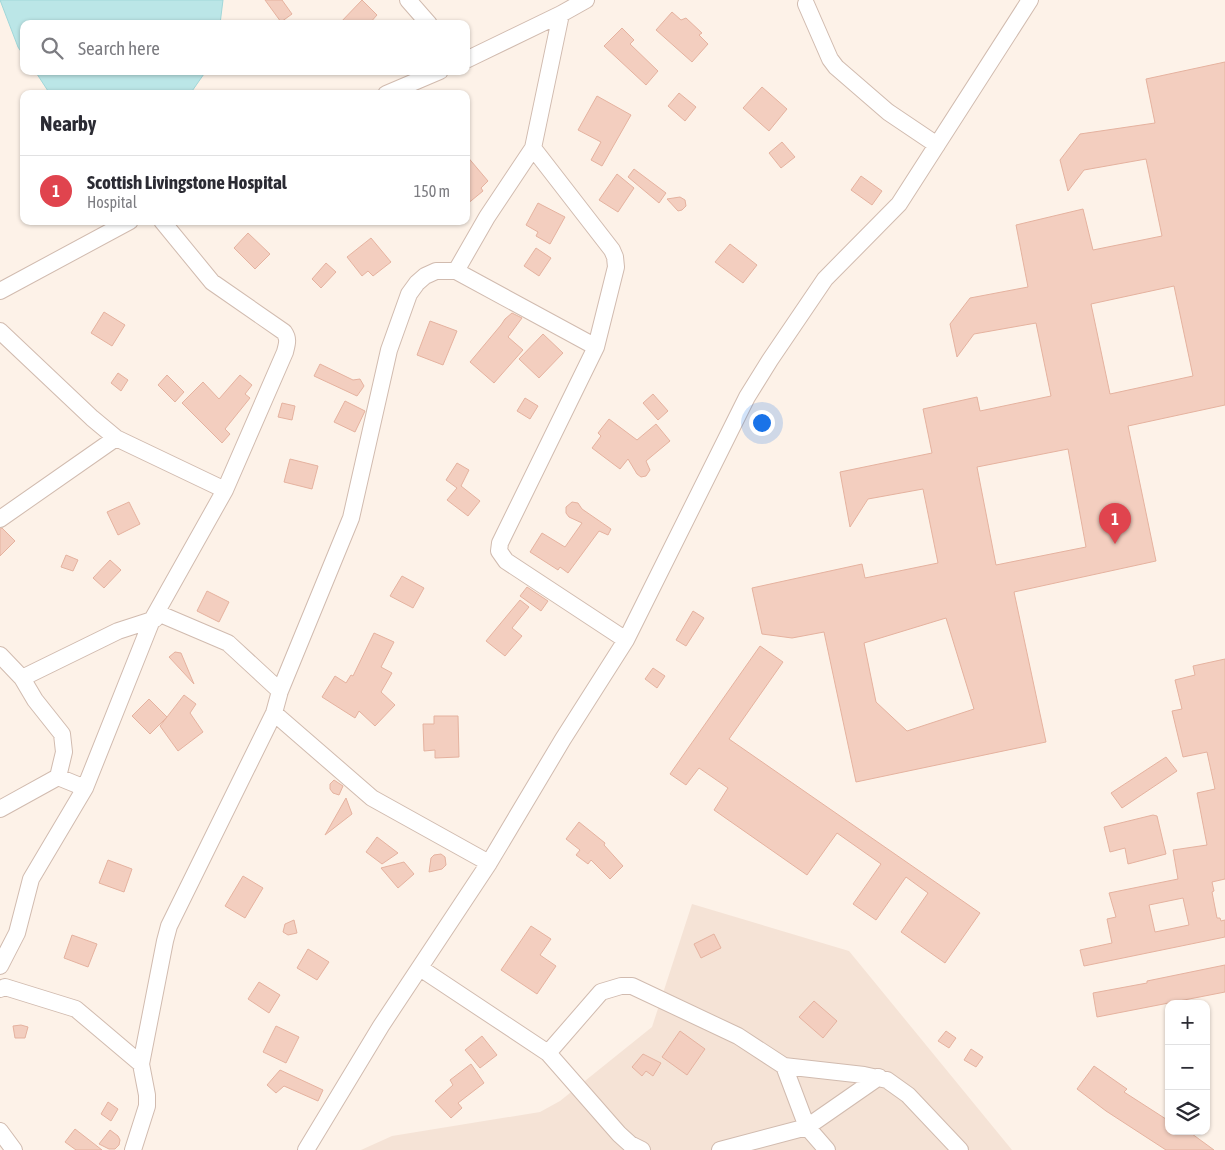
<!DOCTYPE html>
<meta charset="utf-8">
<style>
:root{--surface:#fff;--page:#f2f2f3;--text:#2b2b33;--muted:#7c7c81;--line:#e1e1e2;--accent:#111827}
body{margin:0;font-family:"Asap Condensed",sans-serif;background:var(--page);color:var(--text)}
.controls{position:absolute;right:15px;bottom:15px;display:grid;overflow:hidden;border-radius:10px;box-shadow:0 1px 4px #0004}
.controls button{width:45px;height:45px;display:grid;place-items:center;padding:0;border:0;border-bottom:1px solid var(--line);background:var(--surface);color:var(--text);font:25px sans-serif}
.you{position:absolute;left:761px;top:422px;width:18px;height:18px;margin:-12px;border:4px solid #fff;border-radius:50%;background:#1a73e8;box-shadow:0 0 0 8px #1a73e833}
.badge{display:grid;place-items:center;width:32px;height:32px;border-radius:50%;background:var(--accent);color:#fff;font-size:16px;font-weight:700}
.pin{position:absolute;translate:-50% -41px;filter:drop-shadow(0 1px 2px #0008)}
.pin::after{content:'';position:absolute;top:26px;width:18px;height:15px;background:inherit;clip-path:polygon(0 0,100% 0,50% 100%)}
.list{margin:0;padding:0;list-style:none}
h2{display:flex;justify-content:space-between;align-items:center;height:65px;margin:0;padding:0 20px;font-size:21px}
h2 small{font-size:16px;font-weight:400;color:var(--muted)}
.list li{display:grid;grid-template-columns:32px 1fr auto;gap:15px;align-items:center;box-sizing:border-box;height:70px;padding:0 20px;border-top:1px solid var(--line)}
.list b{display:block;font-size:19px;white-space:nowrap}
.list p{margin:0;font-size:16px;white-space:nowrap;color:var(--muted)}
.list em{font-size:16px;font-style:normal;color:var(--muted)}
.icon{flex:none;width:28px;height:28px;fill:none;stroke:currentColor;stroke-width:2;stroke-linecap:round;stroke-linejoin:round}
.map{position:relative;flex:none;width:1225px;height:1150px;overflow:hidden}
.search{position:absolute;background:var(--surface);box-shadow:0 1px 4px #0004;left:20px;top:20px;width:450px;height:55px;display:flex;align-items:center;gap:12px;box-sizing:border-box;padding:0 18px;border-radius:10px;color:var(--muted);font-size:19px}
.panel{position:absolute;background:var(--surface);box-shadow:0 1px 4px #0004;left:20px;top:90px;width:450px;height:135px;border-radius:10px}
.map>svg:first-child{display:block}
.residential{fill:#f5e3d6}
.water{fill:#bbe6e7;stroke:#a1d7d9}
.building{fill:#f3cebf;stroke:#e5b29f;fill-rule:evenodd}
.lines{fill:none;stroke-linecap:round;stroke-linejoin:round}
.minor-casing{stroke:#d1bbaf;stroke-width:18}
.minor{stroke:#fff;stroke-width:16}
</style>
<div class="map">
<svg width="1225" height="1150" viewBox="0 0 1225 1150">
<rect width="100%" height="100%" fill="#fdf2e8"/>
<path class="residential" d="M692,904l157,47 163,199h-651l31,-14 148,-24 20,-11 92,-74z"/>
<path class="water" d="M0,0h223l-3,24h-196v32l-6,-9z
M35,71h171l-16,23h-140z"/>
<path class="building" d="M265,0h17l10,14 -11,8z
M362,0l15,15 -8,9h-30z
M672,12l9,8 5,-2 16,15 -3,2 9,9 -16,18 -36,-32z
M622,28l12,12 -4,4 28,27 -12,14 -42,-39z
M1225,62v343l-97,21 28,135 -142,31 32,150 -190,40 -32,-150 -32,6 -30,-4 -10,-46 110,-24 3,14 73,-15 -15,-74 -55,10 -18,28 -10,-55 92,-19 -9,-44 54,-12 3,14 71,-15 -15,-73 -62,11 -17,23 -7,-33 20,-26 58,-11 -12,-62 67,-16 10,41 69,-14 -16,-77 -62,11 -16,21 -8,-31 20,-26 75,-11 -9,-44zM1174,286l19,90 -83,18 -19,-90zM1068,449l18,98 -90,18 -19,-98zM946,618l28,91 -67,22 -31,-29 -12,-59z
M762,87l25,22 -18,22 -26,-23z
M679,93l17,14 -11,14 -17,-15z
M597,96l34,19 -29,51 -11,-6 10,-18 -23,-12z
M782,142l13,15 -14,11 -12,-15z
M466,155l22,26 -7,7 2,3 -17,14z
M634,169l32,24 -7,10 -31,-26z
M617,174l17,14 -16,24 -19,-12z
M861,176l21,15 -10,14 -21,-15z
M680,197l5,3 1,6 -4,4 -4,1 -11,-12z
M538,203l27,14 -15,27 -14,-8 2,-4 -12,-7z
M248,233l22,21 -15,15 -21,-21z
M371,238l20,24 -18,14 -5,-5 -6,5 -15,-19z
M730,244l27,21 -14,18 -28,-21z
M536,248l15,10 -12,18 -15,-10z
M326,263l10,9 -15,16 -9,-9z
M104,312l21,13 -13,21 -21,-13z
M512,313l10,5 -14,19 15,13 -29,33 -24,-21 31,-37 4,-6z
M430,321l27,10 -14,34 -26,-10z
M543,334l20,19 -24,25 -20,-19z
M320,364l33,16 7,-1 4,7 -2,3 -5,7 -43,-20z
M118,373l10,7 -7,11 -10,-8z
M167,375l17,17 -9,10 -17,-17z
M240,375l12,10 -7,9 5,4 -25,31 5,5 -8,9 -40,-40 21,-21 16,17z
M653,394l15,17 -10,9 -15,-17z
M525,398l13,8 -8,13 -13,-8z
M345,401l20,10 -10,21 -21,-10z
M282,403l13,3 -3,14 -14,-3z
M609,419l28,21 19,-16 14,17 -24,20 4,9 -4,6 -5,1 -4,-3 -9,-15 -8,10 -28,-21 9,-12 -3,-3z
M290,459l28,7 -6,23 -28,-7z
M457,463l12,7 -8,16 19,15 -12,15 -21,-16 10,-12 -11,-8z
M129,502l11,22 -22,11 -11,-23z
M572,502l6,1 4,6 29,20 -3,6 -9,-4 -31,42 -8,-6 -2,3 -28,-18 12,-19 23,14 17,-24 -13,-6 -3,-4v-6z
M2,528l13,13 -15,15v-27z
M66,555l12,5 -5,11 -12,-4z
M110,560l11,10 -17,18 -11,-10z
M402,576l22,12 -11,20 -23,-12z
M527,587l21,14 -7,10 -21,-15z
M207,591l22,11 -10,20 -22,-11z
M520,600l9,7 -17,21 10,8 -17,20 -19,-15z
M693,611l11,7 -18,28 -10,-6z
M374,633l20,9 -13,25 11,6 -11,19 14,13 -20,21 -16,-15 -4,7 -33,-21 13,-21 11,7 5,-8 2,1z
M760,646l23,16 -54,77 251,174 -35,50 -44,-31 27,-39 -22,-16 -30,43 -23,-16 28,-40 -44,-31 -30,42 -93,-65 14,-22 -29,-20 -13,17 -16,-11z
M175,652l6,1 13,31 -25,-27z
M1225,659v220l-13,3 2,9 -2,1 5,26h3l1,3 4,-1v17l-141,29 -4,-16 32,-7 -5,-24 9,-2 -7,-24 69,-14 -5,-29 34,-5 -10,-52 18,-4 -8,-37 -24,5 -11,-46 10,-2 -7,-29 20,-5 -2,-9zM1183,898l6,27 -34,7 -6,-27z
M653,668l12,8 -8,12 -12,-9z
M184,695l12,9 -6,9 13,19 -25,19 -18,-25z
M149,699l18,18 -17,17 -18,-18z
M434,716h24l1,41 -24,1v-8l-11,1 -1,-27h11z
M1166,757l11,14 -55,37 -11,-15z
M334,780l9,6 -4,9 -6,-2 -3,-4v-5z
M346,798l6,16 -27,21z
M1153,815l4,1 9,38 -38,10 -3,-16 -15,4 -6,-25z
M579,822l26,21 -1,2 19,21 -13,13 -19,-19 -3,4 -12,-9 4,-5 -14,-11z
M377,837l21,16 -16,11 -16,-12z
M441,854l4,3 1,8 -4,4 -13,3 2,-14 3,-3z
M108,860l24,9 -8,23 -25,-9z
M404,862l10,12 -16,14 -17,-20z
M243,876l20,12 -18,30 -20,-12z
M294,920l3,13 -9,2 -5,-3 2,-8z
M531,926l20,13 -11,16 16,11 -19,28 -36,-24z
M714,934l7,14 -20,10 -7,-14z
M72,935l25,9 -9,23 -24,-9z
M308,949l21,13 -12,18 -20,-12z
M1225,965v27l-128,25 -4,-24 54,-10v-2z
M259,982l21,13 -11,18 -21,-14z
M814,1001l23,20 -14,17 -24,-21z
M21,1025l7,2 -3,11h-10l-2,-12z
M276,1026l23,11 -13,26 -23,-11z
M680,1031l25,18 -18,26 -25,-18z
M946,1031l10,7 -7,10 -11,-7z
M482,1036l15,19 -17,13 -15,-18z
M971,1049l12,8 -7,10 -12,-7z
M643,1054l18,9 -8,13 -7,-5 -4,5 -10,-9z
M471,1064l13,19 -26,20 4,5 -11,10 -16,-17 18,-16 -3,-5z
M1094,1066l33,23 -3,3 45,29v10h19l26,19h-48l-60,-39 -29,-22z
M280,1070l43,20 -5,11 -34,-15 -8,7 -9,-8z
M108,1102l10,7 -7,12 -10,-7z
M75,1129l27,21h-26l-11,-8z
M110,1130l8,6 2,4 -1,5 -4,4h-6l-10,-5z"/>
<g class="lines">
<defs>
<path id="minor" d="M408,0l21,24
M806,4l24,55 6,8 52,45 49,33
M466,60l95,-46 25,-14
M386,94l54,-23
M533,148l79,102 3,7 1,10 -20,80 -96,196 -1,8 7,10 120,79
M456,271l140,76
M0,291l130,-70
M0,331l92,87 24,20 109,52
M0,519l116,-81
M0,655l22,23 13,22 27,34 2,18 -6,25 27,11 -54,91 -14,54 -17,33
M22,678l96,-47 37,-12 5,-5 68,29 52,48
M274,713l98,85 117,65
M85,788l67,-168 73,-130 60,-138c2,-8 4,-13 -1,-20l-72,-50 -50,-61
M0,809l58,-32
M420,968l128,85 71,81 11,10 12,6
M0,989l5,-2 71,22 65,55
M548,1053l53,-61 20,-6h11l106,50 46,30 80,9 23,5 21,15 52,55
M784,1066l23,61 20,23
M0,1131l14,19
M133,1150l14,-44v-11l-6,-31 24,-123 4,-15 105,-213 6,-22 71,-173 38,-168 20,-56 8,-11 8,-7 11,-5h20l31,-54 46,-69 28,-134
M306,1150l75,-124 108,-163 74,-124 63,-99 121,-243 23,-37 55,-81 74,-75 131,-204
M720,1150l87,-23 72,-50"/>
</defs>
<use href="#minor" class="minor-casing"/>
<use href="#minor" class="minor"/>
</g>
</svg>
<div class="controls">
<button>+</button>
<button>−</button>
<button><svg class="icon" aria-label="layers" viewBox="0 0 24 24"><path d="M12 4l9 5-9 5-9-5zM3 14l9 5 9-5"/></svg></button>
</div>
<div class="you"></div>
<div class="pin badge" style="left:1115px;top:544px;background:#e0444e">1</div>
<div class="search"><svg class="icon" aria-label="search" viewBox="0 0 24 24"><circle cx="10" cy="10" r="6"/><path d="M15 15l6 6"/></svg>Search here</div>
<section class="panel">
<h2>Nearby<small></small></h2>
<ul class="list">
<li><span class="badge" style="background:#e0444e">1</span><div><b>Scottish Livingstone Hospital</b><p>Hospital</p></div><em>150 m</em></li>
</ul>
</section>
</div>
